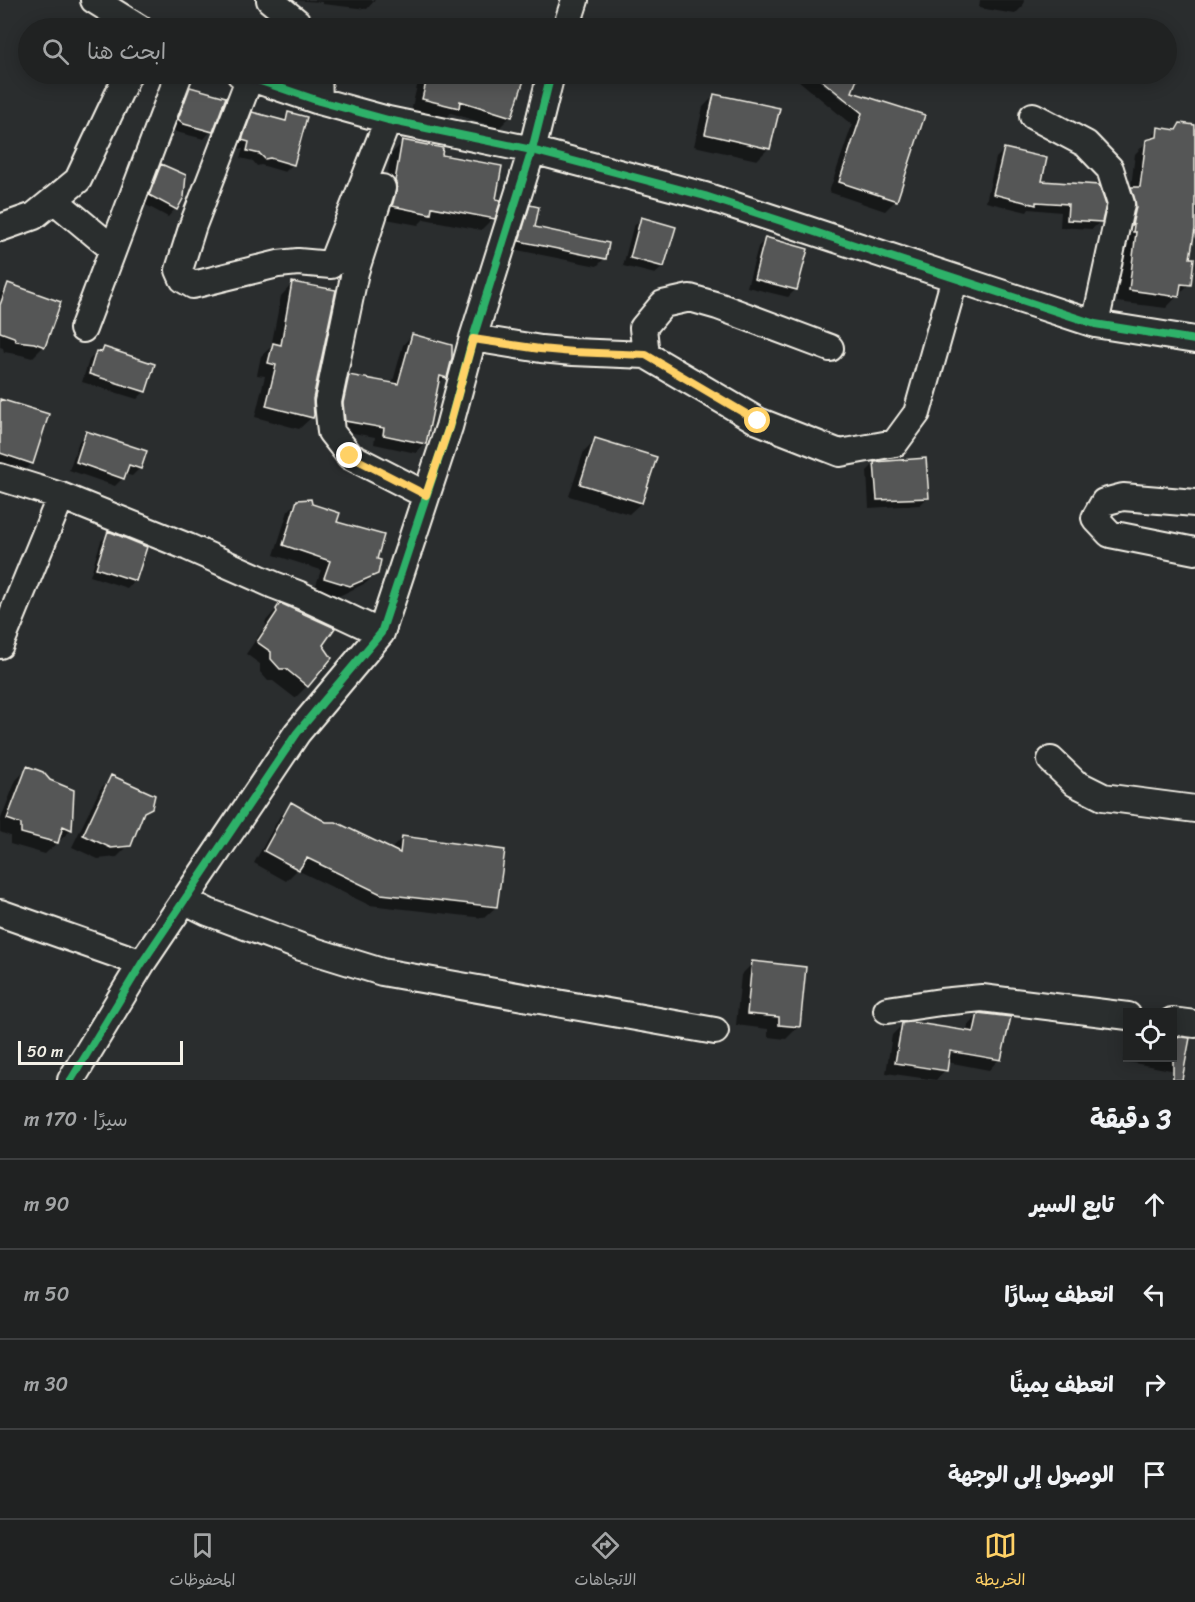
<!DOCTYPE html>
<html lang="ar">
<meta charset="utf-8">
<style>
:root{--surface:#202222;--page:#2d2f2f;--text:#f1f3f6;--muted:#a2a4a5;--line:#3d3f40;--accent:#ffd166}
body{margin:0;font-family:Sriracha,"Playpen Sans Arabic",sans-serif;background:var(--page);color:var(--text);direction:rtl}
.controls{position:absolute;right:18px;bottom:18px;display:grid;overflow:hidden;border-radius:0px;box-shadow:0 3px 15px #0003}
.controls button{width:54px;height:54px;display:grid;place-items:center;padding:0;border:0;border-bottom:2px solid var(--line);background:var(--surface);color:var(--text);font:30px sans-serif}
.scale{position:absolute;left:18px;bottom:15px;width:165px;box-sizing:border-box;padding-left:6px;border:3px solid #f4f1e8;border-top:0;font-size:16px;line-height:21px;white-space:nowrap;color:#f4f1e8;-webkit-text-stroke:4px #2a2d2e;paint-order:stroke}
.stop{position:absolute;width:18px;height:18px;margin:-14px;border:4px solid #ffd166;border-radius:50%;background:#fff}
.stop.end{background:#ffd166;border-color:#fff;box-shadow:0 2px 6px #0008}
.list{margin:0;padding:0;list-style:none}
h2{display:flex;justify-content:space-between;align-items:center;height:78px;margin:0;padding:0 24px;font-size:26px}
h2 small{font-size:20px;font-weight:400;color:var(--muted)}
.list li{display:grid;grid-template-columns:39px 1fr auto;gap:18px;align-items:center;box-sizing:border-box;height:90px;padding:0 24px;border-top:2px solid var(--line)}
.list b{display:block;font-size:22px;white-space:nowrap}
.list em{font-size:20px;font-style:normal;color:var(--muted)}
.icon{flex:none;width:33px;height:33px;fill:none;stroke:currentColor;stroke-width:2;stroke-linecap:round;stroke-linejoin:round}
.map{position:relative;flex:none;width:1195px;height:1080px;overflow:hidden;direction:ltr}
.search{position:absolute;background:var(--surface);box-shadow:0 3px 15px #0003;left:18px;right:18px;top:18px;height:66px;display:flex;align-items:center;gap:15px;box-sizing:border-box;padding:0 21px;border-radius:33px;color:var(--muted);font-size:22px}
.sheet{height:438px;background:var(--surface)}
nav{display:flex;justify-content:space-around;align-items:center;box-sizing:border-box;height:84px;border-top:2px solid var(--line);background:var(--surface);font-size:16px;color:var(--muted)}
nav a{display:grid;justify-items:center;gap:3px}
nav .on{color:var(--accent)}
.map>svg:first-child{display:block}
.shadow{fill:#0007}
.building{fill:#555756;stroke:#f4f1e8;stroke-width:1.5}
.lines{fill:none;stroke-linecap:round;stroke-linejoin:round}
.minor-casing{stroke:#f4f1e8;stroke-width:30}
.minor{stroke:#2a2d2e;stroke-width:26}
.cycleway-casing{stroke:#2a2d2e;stroke-width:11}
.cycleway{stroke:#2db169;stroke-width:8}
.route{stroke:#ffd166;stroke-width:8}
</style>
<div class="map">
<svg width="1195" height="1080" viewBox="0 0 1195 1080">
<rect width="100%" height="100%" fill="#2a2d2e"/>
<filter id="ink" filterUnits="userSpaceOnUse"><feTurbulence type="fractalNoise" baseFrequency=".0167" numOctaves="2"/><feDisplacementMap in="SourceGraphic" scale="12" xChannelSelector="R" yChannelSelector="G"/><feConvolveMatrix kernelMatrix="1 2 1 2 8 2 1 2 1" color-interpolation-filters="sRGB"/></filter>
<g filter="url(#ink)">
<path class="shadow" d="M289,0h86l-8,9 -45,-5v-2z
M980,0h44l-1,6 -8,8 -36,-6z
M420,74h104l-13,42 -12,12 -48,-15 -6,6 -34,-8z
M801,74h10l33,27v-4l-28,-23h41l-6,19 72,23 -27,84 -11,11 -56,-19 23,-67 -54,-45z
M190,89l21,42 -7,8 -28,-7 -5,-5 12,-30z
M715,95l54,53 -12,12 -63,-14 9,-39z
M253,114l28,7 8,-7 4,50 -8,8 -24,-7 -4,1 -4,-5 -13,-3 3,-9 -8,-2 10,-25z
M1180,124l15,2v95l-7,38 1,25 -23,24 -49,-6 18,-148 24,-25 15,2z
M403,142l90,76 -12,12 -57,-11 -6,6 -37,-7 10,-64z
M1004,150l36,32 60,40 -8,7 -32,-2 1,-15 -32,-3 -2,3 -41,-10 10,-44z
M162,165l20,32 -7,12 -7,8 -26,-14 12,-30z
M531,207l2,21 71,31 -7,7 -85,-17 11,-34z
M641,219l22,48 -8,7 -32,-8 10,-39z
M765,239l41,11 -11,40 -7,7 -41,-10 11,-40z
M292,284l20,115v18l-13,12 -44,-12 10,-41 -8,-1 4,-19 10,-9 10,-51z
M8,285l36,61 -12,12 -11,-3 -17,-3 -1,-4 -3,-1v-54z
M412,335l33,42 -9,9 -11,57 -9,10 -42,-9 1,-7 -39,-7 4,-43 9,-10 43,8 11,-40z
M104,349l49,16 -9,27 -7,7 -55,-17 7,-22 8,-8 3,1z
M0,401l32,62 -12,12 -20,-7z
M87,433l53,35 -8,8 -8,-2 -1,4 -8,8 -46,-16 10,-29z
M596,439l45,64 -12,11 -60,-18 15,-45z
M875,463l52,35 -7,7 -51,3 -2,-37z
M298,501l13,4 24,18 41,37v13l-10,10 -27,13 -24,-8 6,-18 -47,-15 14,-44z
M109,533l26,47 -8,8 -37,-12 11,-35z
M280,605l41,40 -14,41 -12,12 -22,-17h-5l-8,-9v-8l-14,-10 20,-29 -1,-3z
M28,768l21,13 23,10 -1,39 -26,24 -35,-10v-8l-10,-4v-11l16,-41z
M112,777l39,30 -10,10 -12,28 -12,12 -19,2 -26,-12 28,-58z
M291,804l35,19 65,26 12,-12 93,70 -12,11 -115,-13 -72,-35 -11,11 -32,-18 26,-47z
M753,963l45,64 -12,12 -18,-2v-8l-32,-4 5,-50z
M979,1015l20,44 -10,11 -42,-8 -2,8 -9,10 -50,-7 6,-38 11,-11 64,8 1,-7z
M1172,1038l16,2 -12,31 -53,-10 5,-21v18h44z"/>
<path class="building" d="M428,74h98l-14,43 -52,-16 -1,7 -37,-9z
M814,74h45l-7,18 73,23 -28,86 -58,-19 23,-69z
M190,87l36,10 -13,35 -29,-8 -6,-5z
M714,94l66,14 -10,41 -65,-15z
M252,112l34,9 2,-9 19,5 -13,48 -24,-7 -5,1 -5,-5 -13,-3 2,-9 -7,-2z
M1180,123l15,2v104l-5,29h4l-3,27 -10,-1 -2,13 -50,-7 7,-58h-3l1,-7h-2l4,-18 -1,-7 -4,-13h9l6,-47 11,-3 1,-10 18,3z
M402,140l41,8 -1,7 60,11 -6,33 5,1 -6,19 -63,-12 -1,7 -39,-8 4,-14 1,-7 -2,-4z
M1004,148l43,10 -5,23 57,4 7,20 -4,17 -35,-2 1,-16 -32,-2v3l-43,-11z
M161,164l25,11 -2,22 -7,13 -28,-15z
M530,205l9,2 -4,20 74,16 -3,16 -87,-18z
M641,217l35,10 -12,40 -34,-9z
M765,237l43,12 -11,41 -43,-11z
M292,282l44,8 -23,109 1,16 -1,3 -47,-12 10,-41 -8,-2 5,-20 8,2z
M8,283l53,19 -16,45 -11,-4 -18,-2 -2,-4 -14,-5v-27z
M412,334l40,11v13l-5,20 -7,-2 -14,68 -43,-9 1,-7 -39,-7 -2,-18 6,-28 49,9z
M104,347l51,17 -9,28 -57,-18 7,-23 6,1z
M0,399l49,15 -16,50 -33,-11z
M86,431l61,20 -6,18 -12,-4 -5,14 -48,-17z
M595,438l62,19 -15,46 -62,-19z
M926,458l3,40 -52,2 -3,-38z
M311,499l1,5 28,9 -3,9 47,13 -7,24 4,1 -3,14 -28,12 -26,-8 6,-17 -47,-16 14,-45z
M108,531l39,16 -11,34 -40,-13z
M280,603l55,25 -12,17 9,13 -24,29 -22,-18h-6l-9,-10v-7l-14,-10 20,-30 -1,-3z
M27,766l16,6 7,8 24,10 -2,40 -9,-4 -5,17 -37,-10v-9l-14,-5z
M111,775l44,20 -3,13 -8,4 -13,34 -20,2 -28,-13z
M291,802l35,20h10l64,31 2,-17 103,14 -8,57 -116,-13 -74,-36 -8,12 -35,-19z
M752,961l54,6 -6,60 -21,-2v-8l-32,-3z
M978,1013l33,4 -10,43 -51,-9 -3,20 -52,-8 7,-40 9,-1 63,10z
M1173,1036l17,2 -8,42h-9z"/>
<g class="lines">
<defs>
<path id="minor" d="M94,0l45,28
M270,0l27,22 5,6
M566,28l9,-28
M240,74l79,27 69,19 144,30 173,46 390,128 100,16
M318,74l1,27
M250,77l-57,148 -14,45 4,9 10,6 85,-21 20,-2 33,3 57,-145
M1033,116l53,28 24,25 11,35 -26,120
M382,188l-27,84 -27,130 3,30 19,24 76,39
M54,200l59,49
M0,228l34,-12 44,-36 50,-106
M83,329l96,-255
M473,338l68,11 32,3 73,3
M830,348l-112,-42 -28,-8 -27,6 -20,24 3,27 112,66 82,32 55,-10 22,-30 38,-135
M0,477l61,19 127,51 86,38 26,10 81,38
M1195,503l-72,-6 -19,5 -9,16 15,16 85,17
M0,645l61,-149
M1051,760l24,23 28,14 92,12
M184,900l24,12 93,35 81,25 333,59
M0,913l142,50
M887,1010l54,-8 41,-4 146,18
M1172,1021l23,3
M71,1080l71,-117 155,-230 84,-100 68,-206 24,-89 59,-188 19,-76"/>
</defs>
<use href="#minor" class="minor-casing"/>
<use href="#minor" class="minor"/>
<defs>
<path id="cycleway" d="M240,74l79,27 69,19 144,30 173,46 390,128 100,16
M71,1080l71,-117 155,-230 84,-100 68,-206 24,-89 59,-188 19,-76"/>
</defs>
<use href="#cycleway" class="cycleway-casing"/>
<use href="#cycleway" class="cycleway"/>
</g>
</g>
<g class="lines" filter="url(#ink)">
<path class="route" d="M350,456l76,39 23,-68 24,-88 67,10 33,3 73,3 112,66"/>
</g>
</svg>
<div class="controls">
<button><svg class="icon" aria-label="locate" viewBox="0 0 24 24"><circle cx="12" cy="12" r="6"/><path d="M12 2v4M12 18v4M2 12h4M18 12h4"/></svg></button>
</div>
<div class="scale">50 m</div>
<div class="stop" style="left:758px;top:421px"></div>
<div class="stop end" style="left:350px;top:456px"></div>
<div class="search"><svg class="icon" aria-label="search" viewBox="0 0 24 24"><circle cx="10" cy="10" r="6"/><path d="M15 15l6 6"/></svg>ابحث هنا</div>
</div>
<section class="sheet">
<h2>3 دقيقة<small>سيرًا · 170 m</small></h2>
<ul class="list">
<li><svg class="icon" aria-label="ahead" viewBox="0 0 24 24"><path d="M12 20V5M6 11l6-6 6 6"/></svg><div><b>تابع السير</b></div><em>90 m</em></li>
<li><svg class="icon" aria-label="left" viewBox="0 0 24 24"><path d="M17 20v-9H6M10 6l-5 5 5 5"/></svg><div><b>انعطف يسارًا</b></div><em>50 m</em></li>
<li><svg class="icon" aria-label="right" viewBox="0 0 24 24"><path d="M7 20v-9h11M14 6l5 5-5 5"/></svg><div><b>انعطف يمينًا</b></div><em>30 m</em></li>
<li><svg class="icon" aria-label="arrive" viewBox="0 0 24 24"><path d="M6 21V4h12l-3 4 3 4H6"/></svg><div><b>الوصول إلى الوجهة</b></div></li>
</ul>
</section>
<nav>
<a class="on"><svg class="icon" aria-label="map" viewBox="0 0 24 24"><path d="M3 6l6-2 6 2 6-2v14l-6 2-6-2-6 2zM9 4v14M15 6v14"/></svg>الخريطة</a>
<a><svg class="icon" aria-label="directions" viewBox="0 0 24 24"><path d="M12 3l9 9-9 9-9-9zM9 14v-3h6M13 9l2 2-2 2"/></svg>الاتجاهات</a>
<a><svg class="icon" aria-label="saved" viewBox="0 0 24 24"><path d="M7 4h10v16l-5-4-5 4z"/></svg>المحفوظات</a>
</nav>
